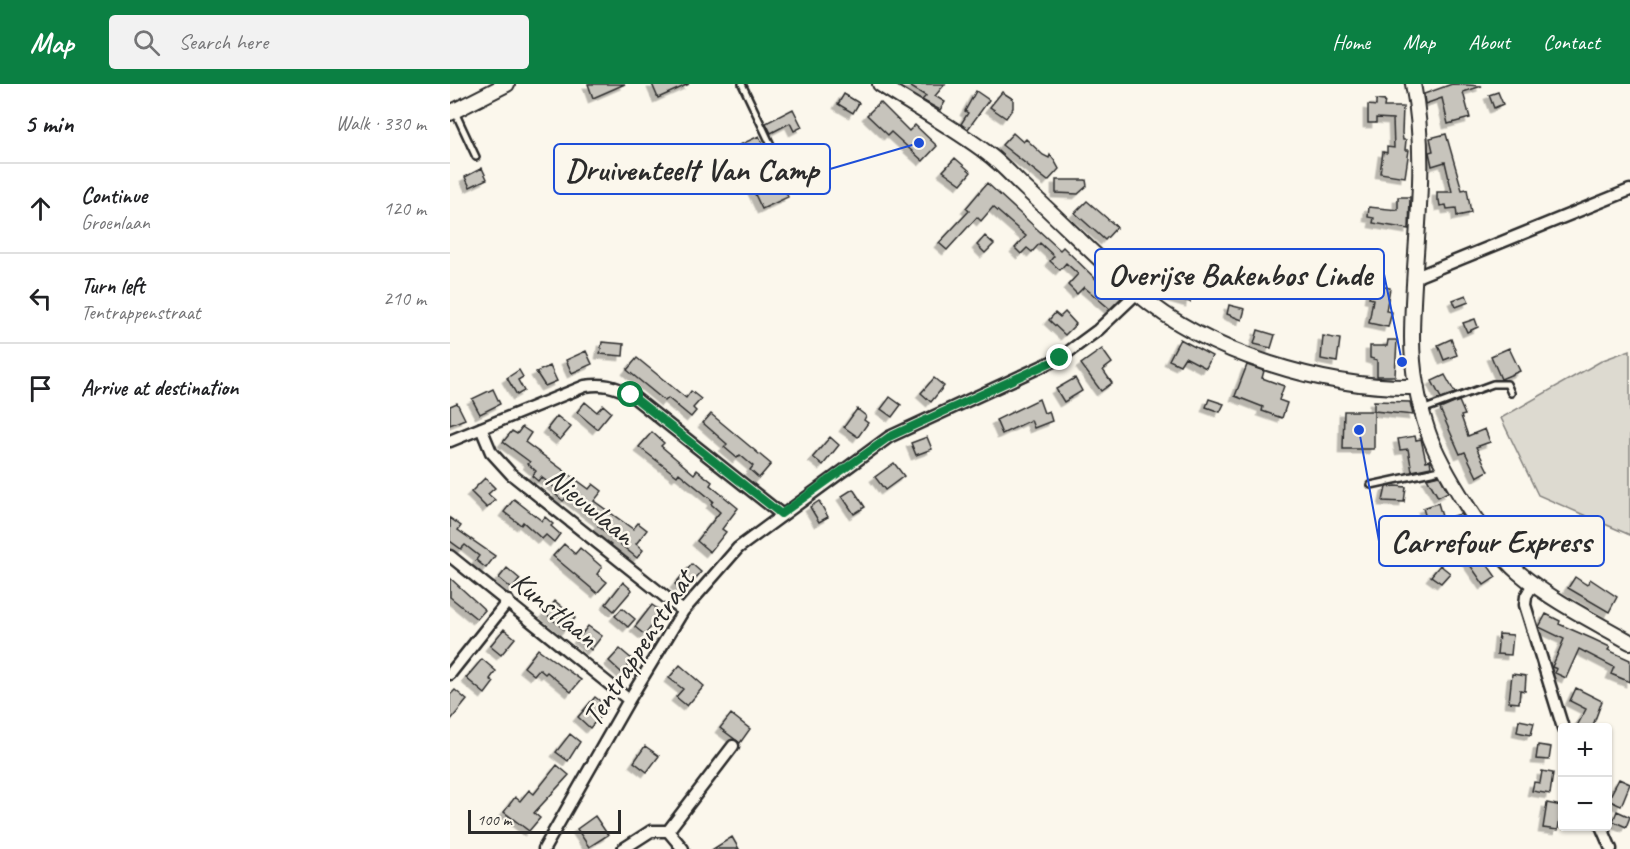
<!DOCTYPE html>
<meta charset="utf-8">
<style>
:root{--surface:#fff;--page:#f2f2f2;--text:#202124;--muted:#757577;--line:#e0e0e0;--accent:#0b8043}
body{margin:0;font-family:Caveat,sans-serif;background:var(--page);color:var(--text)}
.controls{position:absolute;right:18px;bottom:18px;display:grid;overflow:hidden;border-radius:6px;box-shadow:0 2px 4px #0004}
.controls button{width:54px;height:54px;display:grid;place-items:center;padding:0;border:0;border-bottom:2px solid var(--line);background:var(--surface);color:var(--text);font:30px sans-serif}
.scale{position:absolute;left:18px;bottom:15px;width:153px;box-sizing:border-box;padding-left:6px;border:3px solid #2b2b2b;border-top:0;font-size:16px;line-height:21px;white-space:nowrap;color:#2b2b2b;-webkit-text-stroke:4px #fbf7ec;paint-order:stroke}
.stop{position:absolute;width:18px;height:18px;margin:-14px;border:4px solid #0b8043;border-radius:50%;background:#fff}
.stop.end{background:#0b8043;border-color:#fff;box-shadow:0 2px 6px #0008}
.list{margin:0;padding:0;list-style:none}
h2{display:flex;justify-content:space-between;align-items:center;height:78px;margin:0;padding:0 24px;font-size:26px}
h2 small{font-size:20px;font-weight:400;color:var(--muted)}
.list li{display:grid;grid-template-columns:39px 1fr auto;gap:18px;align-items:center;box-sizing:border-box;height:90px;padding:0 24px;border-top:2px solid var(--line)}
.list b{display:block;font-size:22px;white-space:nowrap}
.list p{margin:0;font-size:20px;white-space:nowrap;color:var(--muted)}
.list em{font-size:20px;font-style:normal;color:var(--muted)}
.icon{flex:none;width:33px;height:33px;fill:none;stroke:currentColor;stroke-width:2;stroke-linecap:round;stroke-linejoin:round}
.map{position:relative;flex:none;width:1180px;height:765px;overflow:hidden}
header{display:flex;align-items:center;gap:36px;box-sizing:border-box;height:84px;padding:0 30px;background:var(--accent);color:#fff}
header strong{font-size:28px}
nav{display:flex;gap:33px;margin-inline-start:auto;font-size:21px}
.search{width:420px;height:54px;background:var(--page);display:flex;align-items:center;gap:15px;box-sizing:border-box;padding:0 21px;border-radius:6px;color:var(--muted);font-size:22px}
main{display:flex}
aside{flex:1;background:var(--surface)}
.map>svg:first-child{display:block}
.green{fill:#dddad0;stroke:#84827e;stroke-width:1.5}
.building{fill:#c7c4bc;stroke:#2b2b2b;stroke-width:1.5;filter:url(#shadow)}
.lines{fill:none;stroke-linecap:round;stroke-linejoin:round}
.service-casing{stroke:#2b2b2b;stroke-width:10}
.minor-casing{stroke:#2b2b2b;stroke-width:15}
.tertiary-casing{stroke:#2b2b2b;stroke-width:18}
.service{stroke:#fbf7ec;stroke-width:5}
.minor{stroke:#fbf7ec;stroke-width:10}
.tertiary{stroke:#fbf7ec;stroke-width:14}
.route{stroke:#0b8043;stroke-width:8}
.labels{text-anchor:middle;stroke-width:5;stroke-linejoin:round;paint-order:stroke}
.street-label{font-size:30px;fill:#2b2b2b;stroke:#fbf7ec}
.leader{fill:none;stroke:#1d4ed8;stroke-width:2}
.callout-dot{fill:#1d4ed8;stroke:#fbf7ec;stroke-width:2}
.callout{fill:#fbf7ec;stroke:#1d4ed8;stroke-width:2}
.callout-label{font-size:32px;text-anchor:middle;font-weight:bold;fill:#2b2b2b}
</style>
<header>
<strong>Map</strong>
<div class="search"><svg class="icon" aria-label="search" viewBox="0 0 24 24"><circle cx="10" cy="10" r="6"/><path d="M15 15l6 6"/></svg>Search here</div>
<nav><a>Home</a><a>Map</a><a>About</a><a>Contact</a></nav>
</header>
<main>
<aside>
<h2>5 min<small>Walk · 330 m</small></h2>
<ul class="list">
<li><svg class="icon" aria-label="ahead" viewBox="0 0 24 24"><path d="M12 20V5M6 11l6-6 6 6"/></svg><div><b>Continue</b><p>Groenlaan</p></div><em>120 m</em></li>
<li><svg class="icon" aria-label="left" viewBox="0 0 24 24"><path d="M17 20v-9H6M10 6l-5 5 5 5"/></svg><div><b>Turn left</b><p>Tentrappenstraat</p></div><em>210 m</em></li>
<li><svg class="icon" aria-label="arrive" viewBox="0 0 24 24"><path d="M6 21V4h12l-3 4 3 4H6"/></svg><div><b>Arrive at destination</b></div></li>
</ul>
</aside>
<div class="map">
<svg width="1180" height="765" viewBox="0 0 1180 765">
<defs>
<filter id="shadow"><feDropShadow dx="-4.5" dy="4.5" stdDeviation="0" flood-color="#0004"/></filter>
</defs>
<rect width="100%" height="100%" fill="#fbf7ec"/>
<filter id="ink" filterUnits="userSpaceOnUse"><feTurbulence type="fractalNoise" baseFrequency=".0167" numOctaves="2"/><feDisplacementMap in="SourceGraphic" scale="12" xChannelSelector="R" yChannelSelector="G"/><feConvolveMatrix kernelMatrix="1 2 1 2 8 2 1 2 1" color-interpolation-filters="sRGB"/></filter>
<g filter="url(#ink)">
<path class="green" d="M1180,266v185l-92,-40 -37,-77 102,-58z"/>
<path class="building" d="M138,0h37l-32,14z
M202,0h37l-31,14z
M456,0h39l-10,12 10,6 -5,8 -18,-10 4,-4z
M1002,0l30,2 -19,6 7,26 -22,6 -6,-26 -17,6 -1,-10z
M526,7l13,9 -21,29 -7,-5 7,-11 -3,-2z
M552,8l11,7v9l-7,10 -16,-11z
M1048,8l5,12 -9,4 -5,-13z
M394,10l15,9 -6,10 -15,-9z
M926,16l9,1 -1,6h19l-1,26 1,7h3l-1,10h4l-4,27 -25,-4 3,-21 4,1v-6l7,1 -1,-29 -17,-1v5h-8v-18l8,1z
M430,18l29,29 6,-6 22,21 -14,15 -32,-29 -3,3 -21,-20z
M343,25l9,18 -8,4 -4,-8 -19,10 -5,-10z
M563,49l10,9 3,-3 17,16 6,3 1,-3 4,5 5,9 -11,12 -46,-36z
M996,50l16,56 5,-1 4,24 -14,3 -1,-8 -9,1 -1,-4 -6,1 -1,-6h-2v-8h15l-7,-30 -13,4 -3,-14 4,-1 -3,-13z
M309,52l29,61 -26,12 -29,-61z
M505,74l16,14 -10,12 -18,-13z
M32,84l5,11 -17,8 -5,-10z
M606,96h30l1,6 -9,8 -22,-1z
M537,99l73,67 3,-3 42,41 2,-3 14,13 -11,11 -26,-22 -7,7 -9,-9 10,-11 -12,-11 -6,7 -10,-9 4,-5 -14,-13 -8,9 -5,-4 -6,6 -6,-6 11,-12 -33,-29 -12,14 -4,-4 -30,33 -8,-7 30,-32 -3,-3z
M948,113h12l-1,32 -36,-6 1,-5 -6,-1 1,-10 29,3z
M637,117l30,26 -12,13 -30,-27z
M535,152l9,8 -9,9 -8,-8z
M698,189l15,3 -1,6 30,7 -2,13 -42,-12 -3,-2z
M921,200l19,4 -4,23 6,1 -4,15 -19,-4 4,-24 -4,-1z
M1016,211l3,7 -13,5 -3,-7z
M779,221l16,4 -3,11 -15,-6z
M615,228l11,12 -11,11 -16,-15 6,-7 5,4z
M1025,235l3,8 -11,5 -4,-9z
M808,246l17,5 -4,13 -17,-4z
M873,252l17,3 -3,23 -16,-3z
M730,255l32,17 -6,12 -21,-11 -5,8 -11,-5z
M1001,255l6,16 -13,5 -6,-15z
M938,256h9l-2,36h-18v-16l-7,-2v-12h17z
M152,258l22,2 -1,12 -23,-2z
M1059,264l11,23 -19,8 -10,-23z
M652,265l10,14 -9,7 9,13 -11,8 -20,-27z
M136,267l6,13 -20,9 -6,-13z
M187,274l49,40 5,-7 10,8 -8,9 3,3 -5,6 -23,-19 -3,3 -38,-31z
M797,281l17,6 -2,7 22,8 -5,14 8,3 -5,15 -20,-7 1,-4 -28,-11z
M100,282l7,15 -12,5 -9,-14z
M69,286l4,7 -5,3 6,11 -7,4 -10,-17z
M995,291l10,18 -14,5 -9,-17z
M484,294l10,8 -13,16 -10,-9z
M625,294l7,13 -18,11 -8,-13z
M43,305l7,15 -20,10 -8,-15z
M440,313l11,8 -9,12 -11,-8z
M589,315l5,14 5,-2 3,10 -18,7 -3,-8 -29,14 -6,-14z
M759,315l15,5 -4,8 -14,-5z
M924,317l36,1 3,13 -39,-4z
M1009,317l6,14 -4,1 7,20 17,-7 5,13 -14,5 12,24 -11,6 -12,-25 -5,2 -20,-45z
M135,318l12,10 6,-7 8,7 -14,17 -20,-17z
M7,319l8,16 -15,6v-19z
M407,325l9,7 -2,4 4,3 -10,14 -14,-10z
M894,327h30v38h-31z
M261,330l60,50 -12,14 -9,-8 3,-4 -13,-11 -3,3 -13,-11 3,-3 -24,-21z
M107,332l14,11 -11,13 -13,-11z
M72,343l9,6 -6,9 64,47 4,-5 9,7 -8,10 39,28 5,-6 9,7 -11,14 7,6 -6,8 -39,-32 2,-4 -33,-25 -4,4 -7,-6 3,-4 -18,-14 -3,4 -6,-5 4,-5 -8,-7 2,-2 -27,-20 9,-11 5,3z
M202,348l12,11 -3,3 33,28 3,-4 15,12 -2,3 28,23 -16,21 4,3 -16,20 -13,-11 23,-29 -9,-8 2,-3 -34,-28 -2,3 -38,-29z
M965,352l1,4 5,-1 5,22 4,-1 1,7 -19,4 -4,-22 -8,1 -2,-11z
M380,353l9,8 -16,20 -10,-8z
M477,353l5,12 -16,6 -5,-12z
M444,379l10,13 -19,14 -10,-13z
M989,391l9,17 -10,5 -11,-19z
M35,394l10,10 -7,6 7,6 -8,8 -16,-16z
M946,402l10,1 -2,15 -21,-1 3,-14z
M403,405l12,18 -11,7 -12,-18z
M64,415l28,22 3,-4 8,7 -2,2 9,8 -6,8 -8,-7 -4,4 -19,-17 -2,3 -17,-13z
M369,417l9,16 -9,5 -9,-15z
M988,419l6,20 -15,5 -6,-20z
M1011,430l2,10 -17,5 -3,-10z
M0,434l11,8 -3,4 37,26 -9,12 -10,-8 3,-4 -14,-11 -4,4 -11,-8z
M114,460l11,10 5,-6 22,19 -5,7 10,8 -10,11 -44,-37z
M1025,463l21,30 -12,8 -21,-30z
M242,480l9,8 -17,20 -9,-8z
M990,481l10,8 -9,10 -10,-7z
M57,484l13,11 -8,10 -13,-11z
M1125,493l12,8 3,-6 27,18 -8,15 -41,-24z
M0,494l35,32 -8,9 -27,-22z
M173,498l9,8 -18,21 -8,-7z
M105,517l20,17 -10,12 -20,-17z
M202,521l10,7 -17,23 -10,-8z
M172,524l13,11 -7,8 -13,-11z
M1096,530l14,7 -1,3 34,15 17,8 -2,3 22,10v22l-19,-8 3,-7 -35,-18 -13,29 -11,-5 2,-4 -5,-2 12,-28 -25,-12z
M138,542l14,10 -11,14 -13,-11z
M54,545l11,9 -14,17 -11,-9z
M1049,550l14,1 -2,20 -14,-1z
M88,565l43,31 -10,12 -24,-20 -2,2 -6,-5 -5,6 -10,-8z
M170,565l13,11 -11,13 -13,-12z
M32,575l14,12 -6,8 4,3 -9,12 -19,-16z
M230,581l24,21 -17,20 -11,-9 7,-8 -14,-11z
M1062,590l14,2 -1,15 -5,-1 -1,13 -10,-1z
M1126,604l26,13 -10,27h-16l10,-19 -16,-8z
M5,606l12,10 -17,21v-26z
M145,613l13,10 -18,21 -12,-11z
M281,630l19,15 -10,14 -20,-15z
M1069,636l15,3 -3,12 -14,-3z
M120,650l10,8 -12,19 -12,-9z
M1088,661l13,2 -2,13 -13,-1z
M195,662l14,10 -12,16 -13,-10z
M107,681l12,10 -35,38 6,5 -11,13 -25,-19 11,-15 5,4 9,-11 5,4z
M1092,687l11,2 -3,21 -18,-3 2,-9 6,1z
M1169,695l11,5 -9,22 -13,-6z
M1097,719l15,3 -4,24 -15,-2z
M1167,727l13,6 -4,10 -13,-6z
M145,732l13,19 -19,12 -12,-18z
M282,753l7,12h-26z"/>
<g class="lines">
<defs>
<path id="service" d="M292,0l38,80
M5,28l21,45
M972,326l71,-26h14l4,9
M921,401l74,-16"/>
<path id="minor" d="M966,193l214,-87
M31,344l10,24 20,22 172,137
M0,357l135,-55c18,-3 30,0 46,9l150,119
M0,472l179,144
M1083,500l-7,12 -1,9 38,123
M0,590l58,-73
M1151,742l10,23
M218,747l15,18
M94,765l85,-149 54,-89 55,-63 151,-111 171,-79 38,-28 39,-37
M173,765l28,-18h17l65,-85"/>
<path id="tertiary" d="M430,0c35,23 73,43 107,69 15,11 27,25 40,37 37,34 72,70 110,103 71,61 189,96 280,94
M963,0c17,83 -1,170 -1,254 0,31 6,64 16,94 12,35 62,116 90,140 34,29 74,48 112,70
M0,29l57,-29"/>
</defs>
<use href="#service" class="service-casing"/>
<use href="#minor" class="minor-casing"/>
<use href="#tertiary" class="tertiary-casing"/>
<use href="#service" class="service"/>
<use href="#minor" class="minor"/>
<use href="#tertiary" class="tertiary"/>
</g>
</g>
<g class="lines" filter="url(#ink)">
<path class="route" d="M181,311l150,119 108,-77 171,-79"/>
</g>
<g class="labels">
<g class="street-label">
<text transform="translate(141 422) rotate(39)" y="10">Nieuwlaan</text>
<text transform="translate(105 525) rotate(39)" y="10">Kunstlaan</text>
<text transform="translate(188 564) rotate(-57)" y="10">Tentrappenstraat</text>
</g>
</g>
<path class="leader" d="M469 59L380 85M952 278L934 190M909 346L929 457"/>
<g class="callout-dot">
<circle cx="469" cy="59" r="6"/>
<circle cx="952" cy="278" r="6"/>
<circle cx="909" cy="346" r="6"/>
</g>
<g class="callout">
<rect x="104" y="60" width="276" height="50" rx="6"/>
<rect x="645" y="165" width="289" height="50" rx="6"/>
<rect x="929" y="432" width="225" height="50" rx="6"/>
</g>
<g class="callout-label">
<text x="242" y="96">Druiventeelt Van Camp</text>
<text x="790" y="201">Overijse Bakenbos Linde</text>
<text x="1041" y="468">Carrefour Express</text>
</g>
</svg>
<div class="controls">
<button>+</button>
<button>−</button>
</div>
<div class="scale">100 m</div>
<div class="stop" style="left:181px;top:311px"></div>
<div class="stop end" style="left:610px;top:274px"></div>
</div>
</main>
